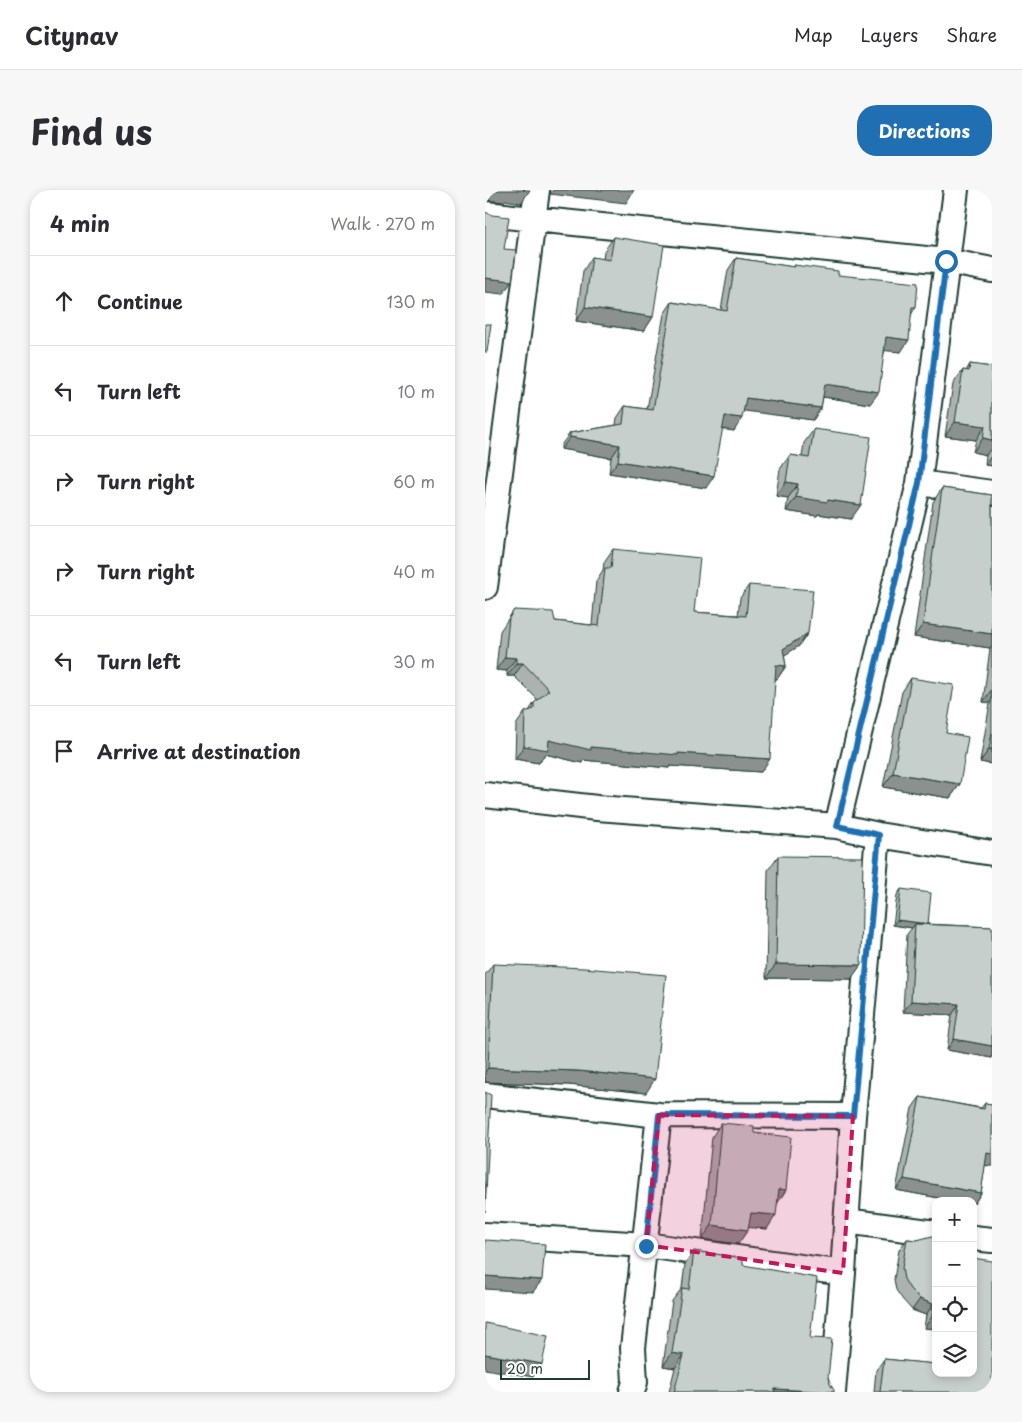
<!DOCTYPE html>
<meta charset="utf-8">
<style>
:root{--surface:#fff;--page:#f7f7f7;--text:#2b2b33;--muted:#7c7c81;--line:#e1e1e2;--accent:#1f6fb2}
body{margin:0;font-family:"Playpen Sans",sans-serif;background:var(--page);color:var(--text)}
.controls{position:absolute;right:15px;bottom:15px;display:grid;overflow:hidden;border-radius:10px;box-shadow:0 2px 8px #0003}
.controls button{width:45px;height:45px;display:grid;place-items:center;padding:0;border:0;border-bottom:1px solid var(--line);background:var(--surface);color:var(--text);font:25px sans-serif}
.scale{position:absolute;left:15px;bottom:12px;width:90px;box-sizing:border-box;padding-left:5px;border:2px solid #1f3d34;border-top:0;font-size:14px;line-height:18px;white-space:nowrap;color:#1f3d34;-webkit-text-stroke:4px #fff;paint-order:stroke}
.stop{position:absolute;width:15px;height:15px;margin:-11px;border:4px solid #1f6fb2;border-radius:50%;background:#fff}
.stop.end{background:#1f6fb2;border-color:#fff;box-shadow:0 1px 5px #0008}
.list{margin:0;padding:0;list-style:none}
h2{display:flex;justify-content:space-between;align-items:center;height:65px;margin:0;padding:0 20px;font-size:21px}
h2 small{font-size:16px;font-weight:400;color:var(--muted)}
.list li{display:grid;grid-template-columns:32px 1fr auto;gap:15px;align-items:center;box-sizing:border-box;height:90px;padding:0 20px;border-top:1px solid var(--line)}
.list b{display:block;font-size:19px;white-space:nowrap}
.list em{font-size:16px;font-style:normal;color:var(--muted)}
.icon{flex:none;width:28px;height:28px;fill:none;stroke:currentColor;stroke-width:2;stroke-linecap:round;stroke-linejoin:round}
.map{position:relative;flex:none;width:507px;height:1202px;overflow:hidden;border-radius:20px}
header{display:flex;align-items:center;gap:30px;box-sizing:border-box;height:70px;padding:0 25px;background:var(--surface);border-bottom:1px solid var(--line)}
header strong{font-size:24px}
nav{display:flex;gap:28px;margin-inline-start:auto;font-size:18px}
.intro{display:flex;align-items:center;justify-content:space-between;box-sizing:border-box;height:120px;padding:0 30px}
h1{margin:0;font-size:35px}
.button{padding:12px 22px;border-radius:20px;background:var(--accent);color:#fff;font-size:18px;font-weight:700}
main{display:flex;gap:30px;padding:0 30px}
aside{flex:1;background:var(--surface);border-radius:20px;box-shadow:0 2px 8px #0003}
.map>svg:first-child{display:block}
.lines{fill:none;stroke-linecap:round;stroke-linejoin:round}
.street-casing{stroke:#1f3d34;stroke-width:28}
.street{stroke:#fff;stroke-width:24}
.wall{fill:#abb2af;stroke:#1f3d34}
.shaded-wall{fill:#8b918f;stroke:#1f3d34}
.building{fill:#c7cfcc;stroke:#1f3d34}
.route{stroke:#1f6fb2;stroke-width:6}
.marked{fill:#c2185b;fill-opacity:0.2;stroke:#c2185b;stroke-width:4;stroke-dasharray:10 6;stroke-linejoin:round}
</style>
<header>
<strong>Citynav</strong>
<nav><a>Map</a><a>Layers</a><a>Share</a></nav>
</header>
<div class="intro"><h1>Find us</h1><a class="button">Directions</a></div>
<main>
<aside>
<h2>4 min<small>Walk · 270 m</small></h2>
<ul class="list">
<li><svg class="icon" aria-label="ahead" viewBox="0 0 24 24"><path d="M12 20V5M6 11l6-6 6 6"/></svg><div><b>Continue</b></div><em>130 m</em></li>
<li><svg class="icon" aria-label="left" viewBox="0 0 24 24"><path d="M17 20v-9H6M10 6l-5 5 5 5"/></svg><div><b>Turn left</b></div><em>10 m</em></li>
<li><svg class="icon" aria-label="right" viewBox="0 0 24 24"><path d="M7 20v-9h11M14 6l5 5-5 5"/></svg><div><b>Turn right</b></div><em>60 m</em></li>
<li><svg class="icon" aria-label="right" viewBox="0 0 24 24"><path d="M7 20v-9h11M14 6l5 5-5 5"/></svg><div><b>Turn right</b></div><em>40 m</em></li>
<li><svg class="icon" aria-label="left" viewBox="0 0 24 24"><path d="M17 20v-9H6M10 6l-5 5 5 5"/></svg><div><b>Turn left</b></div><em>30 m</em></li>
<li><svg class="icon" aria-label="arrive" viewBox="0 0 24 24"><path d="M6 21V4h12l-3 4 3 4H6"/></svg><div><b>Arrive at destination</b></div></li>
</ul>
</aside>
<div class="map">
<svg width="507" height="1202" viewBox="0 0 507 1202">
<rect width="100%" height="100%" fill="#fff"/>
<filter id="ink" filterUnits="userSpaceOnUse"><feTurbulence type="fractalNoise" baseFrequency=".02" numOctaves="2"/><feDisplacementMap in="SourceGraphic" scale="10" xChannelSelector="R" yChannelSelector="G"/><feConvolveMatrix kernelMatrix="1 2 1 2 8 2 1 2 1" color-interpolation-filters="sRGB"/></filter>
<g filter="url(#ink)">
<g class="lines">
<g class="street-casing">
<path id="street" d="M0,24L461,71L507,80
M434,293L507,303
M0,397L52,0
M0,605L112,618L352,636L393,645L507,663
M352,636L434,293L471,0
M0,905L174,925L368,926
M361,1031L451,1043
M0,1045L161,1055L358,1083
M488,1048L507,1050
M147,1202L150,1192L148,1158L174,925
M348,1202L358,1083L368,926L393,645"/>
</g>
<use href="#street" class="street"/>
</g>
<path class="wall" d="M129,47L168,127L159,141L91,131L98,81L107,67L118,69L119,61Z
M251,68L308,77L309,75L353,85L431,117L427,123L416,162L400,160L385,214L338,207L336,218L328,230L259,220L249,241L237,239L221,298L124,283L126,268L76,259V255L85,243L131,235L132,228L140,216L162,219L179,124L187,112L236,120L243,80Z
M485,174L507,177V276L500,275L501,265L488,262L491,250L460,246L468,194L478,180L481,181Z
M329,239L366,329L333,324L332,326L301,321L303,308L291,306L295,279L305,265L317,267L319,253Z
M457,298L507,305V574L495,572L505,513L498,512L505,458L429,447L448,312Z
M128,359L209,422L253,425L255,408L264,395L323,443L314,456L299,465L301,476L292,489H290L276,582L185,576L184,578L98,570L97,573L60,564L54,573L30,569L31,535L40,522L44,521L49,513L53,510L29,486H22V481L11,480L15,441L29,420L70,431L107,435L111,391L118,380L119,372Z
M426,488L461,543L475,594L465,608L398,597L417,502Z
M293,666L366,789L281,788L283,680Z
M416,699L442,734L507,737V868L462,860L467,825L418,822L422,744L427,738L408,735L412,705Z
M8,774L161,903L84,895L0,892V785Z
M435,907L496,918L500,913L507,914V976L500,975L496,1003L489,1014L488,1011H470L411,1000L427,918Z
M236,933L269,943L293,1012L282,1039L264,1037L253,1054L217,1049L227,947Z
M451,1048V1139L439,1138L441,1125L427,1120L418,1110L411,1100L409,1089L414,1060L422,1049L432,1050Z
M209,1061L258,1075L325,1148L343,1188L345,1194L349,1202H184L190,1178L178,1176L187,1111L197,1098L200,1074Z
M451,1167V1183L507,1202H389L391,1180L399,1169L449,1174Z"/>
<path class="shaded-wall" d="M2,0H45L36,13L20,10L19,12L0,10V2Z
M68,0H149L141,13L65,4Z
M0,88L27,91L18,104L0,102Z
M100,117L168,127L159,141L91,131Z
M401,147L424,150L416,162L393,160Z
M340,194L394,202L385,214L332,206Z
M261,208L336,218L328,230L252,220Z
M240,226L257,228L249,241L231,238Z
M470,232L500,236L491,250L460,246Z
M85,247L135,255L126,268L76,259Z
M498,248L507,250V257L501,265L488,262Z
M507,265V276L500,275Z
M133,271L229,286L221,298L124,283Z
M301,292L313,294L303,308L291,306Z
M311,307L343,310L376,315L366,329L333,324L332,326L301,321Z
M438,434L507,444V455L505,458L429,447Z
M323,443L314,456L289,472L298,459Z
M20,467L31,468L22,481L11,480Z
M31,473H38L29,486H22Z
M291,475L301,476L292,489L282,488Z
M507,499V509L505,513L498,512Z
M64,550L106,557L285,569L276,582L185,576L184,578L98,570L97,573L60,564L54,573L30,569L39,556Z
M504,559H507V574L495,572Z
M408,583L475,594L465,608L398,597Z
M412,730L443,734H430L427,738L408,735Z
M291,774L376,775L366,789L281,788Z
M426,811L474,814L467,825L418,822Z
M469,849L507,856V868L462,860Z
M3,878L94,881L170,889L161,903L84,895L0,892V882Z
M502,963L507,964V976L494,975Z
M419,989L496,1003L489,1014L488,1011H470L411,1000Z
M294,999L301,1000L292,1014Z
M266,1023L291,1025L282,1039L256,1037Z
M227,1035L263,1040L253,1054L217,1049Z
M0,1086L57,1090L48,1102L0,1099Z
M435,1109L448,1114L441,1125L427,1120Z
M447,1127H451V1139L439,1138Z
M187,1163L199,1165L190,1178L178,1176Z
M0,1164L57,1174L48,1187L0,1179Z
M290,1199L337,1202H288Z"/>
<path class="building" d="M0,22L7,25L24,27L19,59L31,60L27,91L0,88Z
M129,47L179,55L168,127L100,117L107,67L125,70Z
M251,68L309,77V75L353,81V85L433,93L431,117H427L424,150L401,147L394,202L340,194L336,218L261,208L257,228L240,226L229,286L133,271L135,255L85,247V243L138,234L140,216L168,220L187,112L242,121Z
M0,134H6L2,162H0Z
M485,174L507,177V250L498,248L500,236L470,232L478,180L484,181Z
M329,239L386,247L376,315L343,310L342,312L311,307L313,294L301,292L305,265L324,268Z
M457,298L507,305V444L438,434Z
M128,359L215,368L209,422L261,426L264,395L328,400L323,443L298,459L301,476L291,475L285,569L193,563V565L106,557V560L64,550L63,560L39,556L40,522L49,519V513L64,500L38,473H31V468L20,467L24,428L29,420L68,422L70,431L114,436L120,378H126Z
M426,488L469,495L461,543L483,547L475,594L408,583Z
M507,543V559H504Z
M293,666L378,667L376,775L291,774Z
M416,699L446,703L443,734L412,730Z
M430,734L507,737V856L469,849L474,814L426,811Z
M8,774L99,778L181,785L170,889L94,881L3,878Z
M0,902L6,905L0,1022Z
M435,907L499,919L500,913L507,914V964L502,963L496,1003L419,989Z
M236,933L269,936V943L306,947L301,1000L294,999L291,1025L266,1023L263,1040L227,1035Z
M447,1046L451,1048V1127H447L448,1114L435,1109L425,1099L419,1089L417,1078L422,1049L432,1050Z
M0,1050L60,1054L57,1090L0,1086Z
M209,1061L258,1068V1075L332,1088L325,1148L347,1149L343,1188L345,1194L349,1200V1202L290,1199L289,1202H189L199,1165L187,1163L197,1098L204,1099Z
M488,1068L507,1071V1202H395L399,1169L451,1174V1183H488Z
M0,1133L63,1146L57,1174L0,1164Z"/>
</g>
<g class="lines" filter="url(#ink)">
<path class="route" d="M161,1056L174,925L368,926L394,645L352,636L434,293L461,71"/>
</g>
<path class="marked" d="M174,925L368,926L358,1083L161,1055Z"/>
</svg>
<div class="controls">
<button>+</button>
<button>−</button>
<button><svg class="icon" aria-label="locate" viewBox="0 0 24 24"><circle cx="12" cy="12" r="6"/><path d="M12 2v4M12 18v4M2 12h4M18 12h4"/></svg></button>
<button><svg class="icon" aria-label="layers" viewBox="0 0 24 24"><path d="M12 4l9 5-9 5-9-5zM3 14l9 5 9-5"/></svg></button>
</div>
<div class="scale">20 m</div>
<div class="stop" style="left:461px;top:71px"></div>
<div class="stop end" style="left:161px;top:1056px"></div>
</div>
</main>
